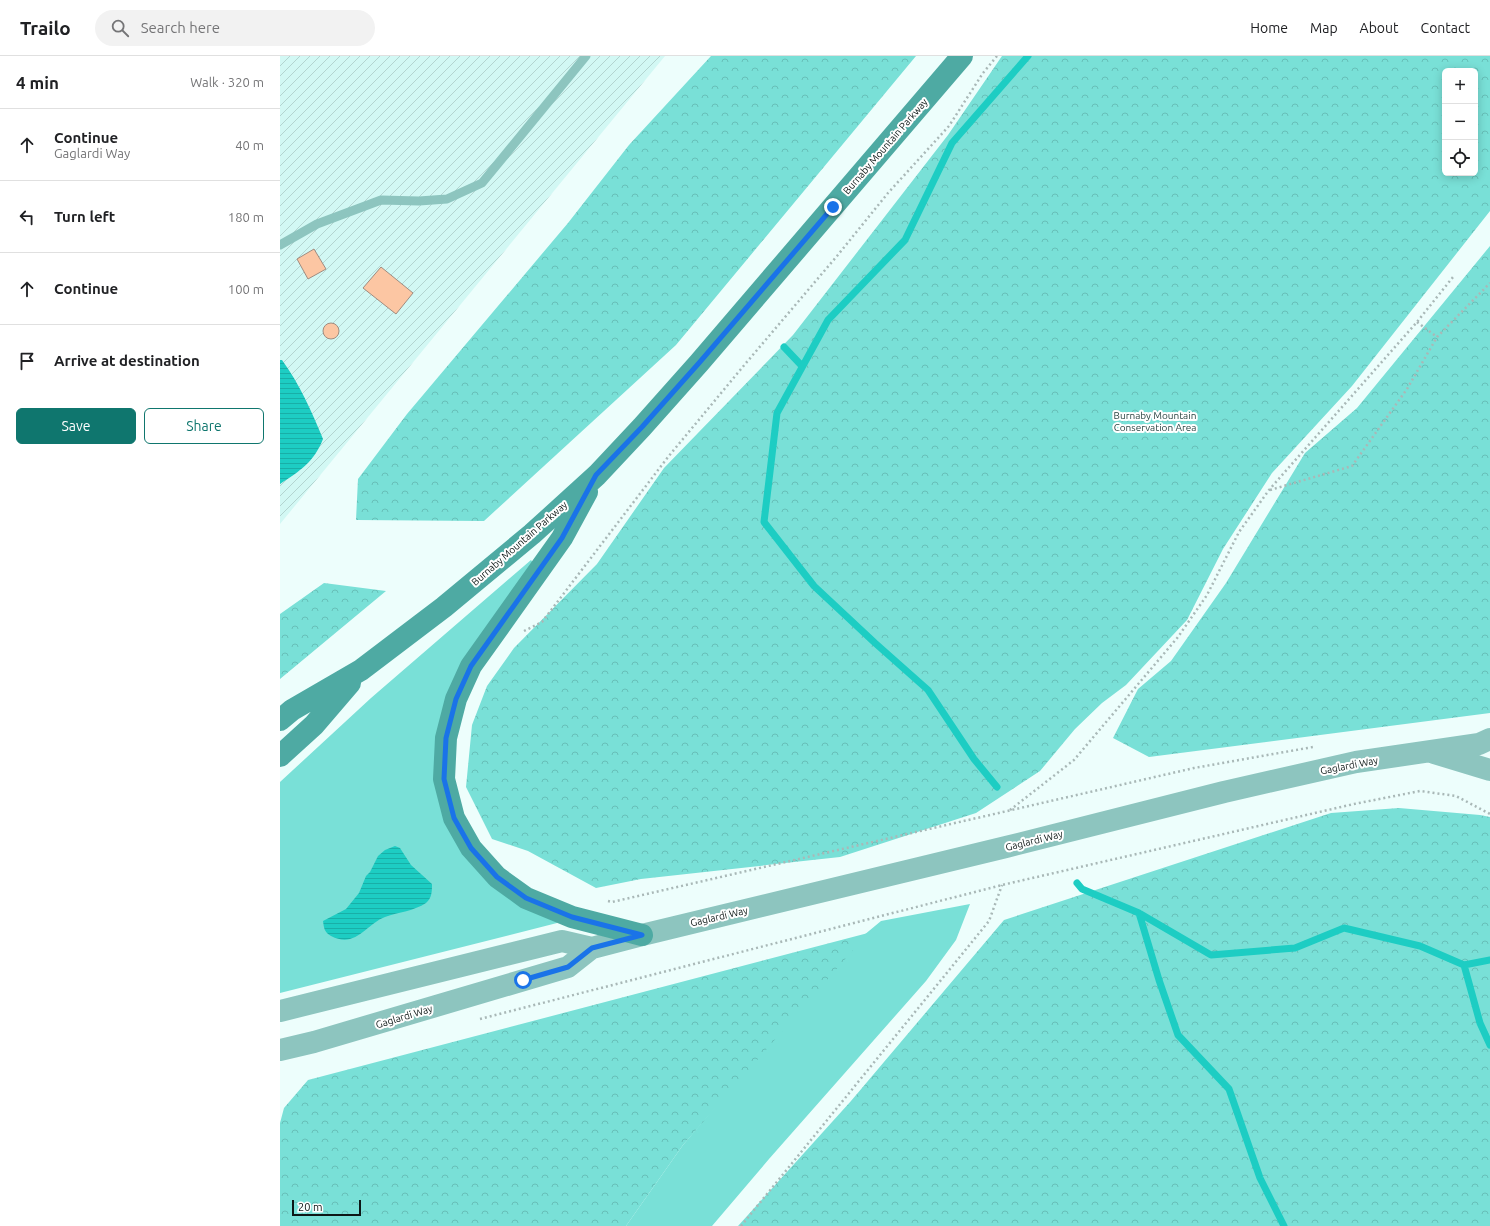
<!DOCTYPE html>
<meta charset="utf-8">
<style>
:root{--surface:#fff;--page:#f2f2f2;--text:#202124;--muted:#757577;--line:#e0e0e0;--accent:#0f766e}
body{margin:0;font-family:Ubuntu,sans-serif;background:var(--page);color:var(--text)}
.controls{position:absolute;right:12px;top:12px;display:grid;overflow:hidden;border-radius:6px;box-shadow:0 2px 10px #0003}
.controls button{width:36px;height:36px;display:grid;place-items:center;padding:0;border:0;border-bottom:1px solid var(--line);background:var(--surface);color:var(--text);font:20px sans-serif}
.scale{position:absolute;left:12px;bottom:10px;width:69px;box-sizing:border-box;padding-left:4px;border:2px solid #0d1716;border-top:0;font-size:11px;line-height:14px;white-space:nowrap;color:#0d1716;-webkit-text-stroke:3px #fff;paint-order:stroke}
.stop{position:absolute;width:12px;height:12px;margin:-9px;border:3px solid #1a73e8;border-radius:50%;background:#fff}
.stop.end{background:#1a73e8;border-color:#fff;box-shadow:0 1px 4px #0008}
.list{margin:0;padding:0;list-style:none}
h2{display:flex;justify-content:space-between;align-items:center;height:52px;margin:0;padding:0 16px;font-size:17px}
h2 small{font-size:13px;font-weight:400;color:var(--muted)}
.list li{display:grid;grid-template-columns:26px 1fr auto;gap:12px;align-items:center;box-sizing:border-box;height:72px;padding:0 16px;border-top:1px solid var(--line)}
.list b{display:block;font-size:15px;white-space:nowrap}
.list p{margin:0;font-size:13px;white-space:nowrap;color:var(--muted)}
.list em{font-size:13px;font-style:normal;color:var(--muted)}
.actions{display:flex;gap:8px;padding:12px 16px}
.actions a{flex:1;padding:9px 0;border:1px solid var(--accent);border-radius:6px;text-align:center;font-size:14px;color:var(--accent)}
.actions .main{background:var(--accent);color:#fff}
.icon{flex:none;width:22px;height:22px;fill:none;stroke:currentColor;stroke-width:2;stroke-linecap:round;stroke-linejoin:round}
.map{position:relative;flex:none;width:1210px;height:1170px;overflow:hidden}
header{display:flex;align-items:center;gap:24px;box-sizing:border-box;height:56px;padding:0 20px;background:var(--surface);border-bottom:1px solid var(--line)}
header strong{font-size:19px}
nav{display:flex;gap:22px;margin-inline-start:auto;font-size:14px}
.search{width:280px;height:36px;background:var(--page);display:flex;align-items:center;gap:10px;box-sizing:border-box;padding:0 14px;border-radius:22px;color:var(--muted);font-size:15px}
main{display:flex}
aside{flex:1;background:var(--surface)}
.map>svg:first-child{display:block}
.industrial{fill:url(#industrial-furrows)}
.green{fill:#79e0d7}
.forest{fill:url(#forest-crowns);fill-rule:evenodd}
.water{fill:url(#water-rules)}
.lines{fill:none;stroke-linecap:round;stroke-linejoin:round}
.stream{stroke:#1dcdc3;stroke-width:7}
.building{fill:#fcc6a3;stroke:#a08c80}
.path{stroke:#a9b8b7;stroke-width:2.5;stroke-dasharray:2 3;stroke-linecap:butt}
.service{stroke:#8dc5bf;stroke-width:9}
.tertiary{stroke:#8dc5bf;stroke-width:22}
.secondary{stroke:#4eaaa3;stroke-width:22}
.route{stroke:#1a73e8;stroke-width:5}
.labels{text-anchor:middle;stroke-width:4;stroke-linejoin:round;paint-order:stroke}
.street-label{font-size:10px;fill:#0d1716;stroke:#fff}
.park-label{font-size:10px;fill:#27413f;stroke:#fff}
</style>
<header>
<strong>Trailo</strong>
<div class="search"><svg class="icon" aria-label="search" viewBox="0 0 24 24"><circle cx="10" cy="10" r="6"/><path d="M15 15l6 6"/></svg>Search here</div>
<nav><a>Home</a><a>Map</a><a>About</a><a>Contact</a></nav>
</header>
<main>
<aside>
<h2>4 min<small>Walk · 320 m</small></h2>
<ul class="list">
<li><svg class="icon" aria-label="ahead" viewBox="0 0 24 24"><path d="M12 20V5M6 11l6-6 6 6"/></svg><div><b>Continue</b><p>Gaglardi Way</p></div><em>40 m</em></li>
<li><svg class="icon" aria-label="left" viewBox="0 0 24 24"><path d="M17 20v-9H6M10 6l-5 5 5 5"/></svg><div><b>Turn left</b></div><em>180 m</em></li>
<li><svg class="icon" aria-label="ahead" viewBox="0 0 24 24"><path d="M12 20V5M6 11l6-6 6 6"/></svg><div><b>Continue</b></div><em>100 m</em></li>
<li><svg class="icon" aria-label="arrive" viewBox="0 0 24 24"><path d="M6 21V4h12l-3 4 3 4H6"/></svg><div><b>Arrive at destination</b></div></li>
</ul>
<div class="actions"><a class="main">Save</a><a>Share</a></div>
</aside>
<div class="map">
<svg width="1210" height="1170" viewBox="0 0 1210 1170">
<defs>
<pattern id="industrial-furrows" width="10" height="10" patternUnits="userSpaceOnUse"><rect width="10" height="10" fill="#d2f8f4"/><path d="M-1 1l2-2M0 10L10 0M9 11l2-2" fill="none" stroke="#b3d4d0"/></pattern>
<pattern id="forest-crowns" width="20" height="18" patternUnits="userSpaceOnUse"><rect width="20" height="18" fill="#79e0d7"/><path d="M2 6a3 3 0 1 1 6 0M12 15a3 3 0 1 1 6 0" fill="none" stroke="#67bfb8"/></pattern>
<pattern id="water-rules" width="6" height="5" patternUnits="userSpaceOnUse"><rect width="6" height="5" fill="#1dcdc3"/><path d="M0 2.5h6" fill="none" stroke="#19afa7"/></pattern>
</defs>
<rect width="100%" height="100%" fill="#edfefc"/>
<path class="industrial" d="M0,0H385L0,468Z"/>
<path class="green" d="M251,504L254,508L159,676L194,807L277,864V867L0,937V726L91,642Z
M690,848L676,884L646,925L489,1103L432,1170H346L403,1089L572,889L601,865Z"/>
<path class="forest" d="M431,0H636L396,289L204,465L76,464L78,423L127,358L288,167L349,89Z
M722,0H1210V155L1072,330L992,417L943,493L907,564L846,629L822,647L795,673L760,715L696,757L560,801L361,823L316,832L248,795L212,783L186,731L192,669L207,630L234,592L317,508L384,412L513,279L668,79ZM1165,15H1195V117H1165Z
M1210,190V657L869,701L833,682L858,633L891,605L946,527L1025,397L1077,352Z
M44,527L106,535L0,623V558Z
M1119,752L1200,759L1210,761V1170H458L571,1045L724,864L1051,757Z
M588,877L403,1089L346,1170H0V1067L4,1052L28,1024Z"/>
<path class="water" d="M0,304H2C19,327 32,356 43,383C34,406 20,415 0,428Z
M115,790L120,792L131,809L152,828C152,835 152,842 146,847C134,855 119,856 105,861C86,868 76,893 51,880C44,876 44,872 43,865L66,853L79,837L86,820L90,816L98,800L105,794Z"/>
<g class="lines">
<path class="stream" d="M504,291L522,310
M717,731L694,703L648,634L595,587L534,530L484,466L497,357L548,264L625,184L672,87L748,0
M797,827L802,833L859,857L931,899L1015,892L1064,872L1140,890L1184,909L1210,904
M859,857L879,924L898,979L949,1033L980,1122L1004,1170
M1184,909L1200,967L1210,989"/>
</g>
<path class="building" d="M34,193L46,213L28,223L17,203Z
M101,211L133,237L116,258L83,232Z
M43 275a8 8 0 1 1 16 0a8 8 0 1 1-16 0Z"/>
<g class="lines">
<path class="path" d="M1137,266L1157,281
M990,434L1072,410L1127,333L1157,281L1210,227
M244,575L262,566L388,401L466,307L557,200L608,137L669,70L703,17L717,0
M730,754L794,704L898,581L927,539L959,476L989,434L1137,266L1173,221
M328,845L332,846L914,712L1033,691
M200,963L722,829L1074,748L1140,735L1176,740L1210,758
M461,1170L709,865L722,829"/>
<path class="service" d="M0,189L37,168L101,144L139,145L167,143L202,127L306,0"/>
<path class="tertiary" d="M1154,697L1210,714
M0,955L282,885L312,892
M0,994L34,986L288,911L312,892L362,879L726,791L944,736L1076,706L1199,688L1210,683"/>
<path class="secondary" d="M307,436L282,482L191,610L176,643L166,682L164,723L174,762L191,792L217,821L246,842L292,861L362,879
M0,664L12,654L81,614L164,551L252,478L317,419L362,371L419,307L682,0
M0,700L34,669L70,627"/>
</g>
<g class="lines">
<path class="route" d="M243,924L288,911L312,892L362,879L292,861L246,842L217,821L191,792L174,762L164,723L166,682L176,643L191,610L282,482L316,419L362,371L419,307L553,151"/>
</g>
<g class="labels">
<g class="street-label">
<text transform="translate(605 90) rotate(-49)" y="4">Burnaby Mountain Parkway</text>
<text transform="translate(239 487) rotate(-41)" y="4">Burnaby Mountain Parkway</text>
<text transform="translate(1069 709) rotate(-11)" y="4">Gaglardi Way</text>
<text transform="translate(754 784) rotate(-14)" y="4">Gaglardi Way</text>
<text transform="translate(439 860) rotate(-13)" y="4">Gaglardi Way</text>
<text transform="translate(124 960) rotate(-17)" y="4">Gaglardi Way</text>
</g>
<g class="park-label">
<text x="875" y="363">Burnaby Mountain<tspan x="875" dy="12">Conservation Area</tspan></text>
</g>
</g>
</svg>
<div class="controls">
<button>+</button>
<button>−</button>
<button><svg class="icon" aria-label="locate" viewBox="0 0 24 24"><circle cx="12" cy="12" r="6"/><path d="M12 2v4M12 18v4M2 12h4M18 12h4"/></svg></button>
</div>
<div class="scale">20 m</div>
<div class="stop" style="left:243px;top:924px"></div>
<div class="stop end" style="left:553px;top:151px"></div>
</div>
</main>
